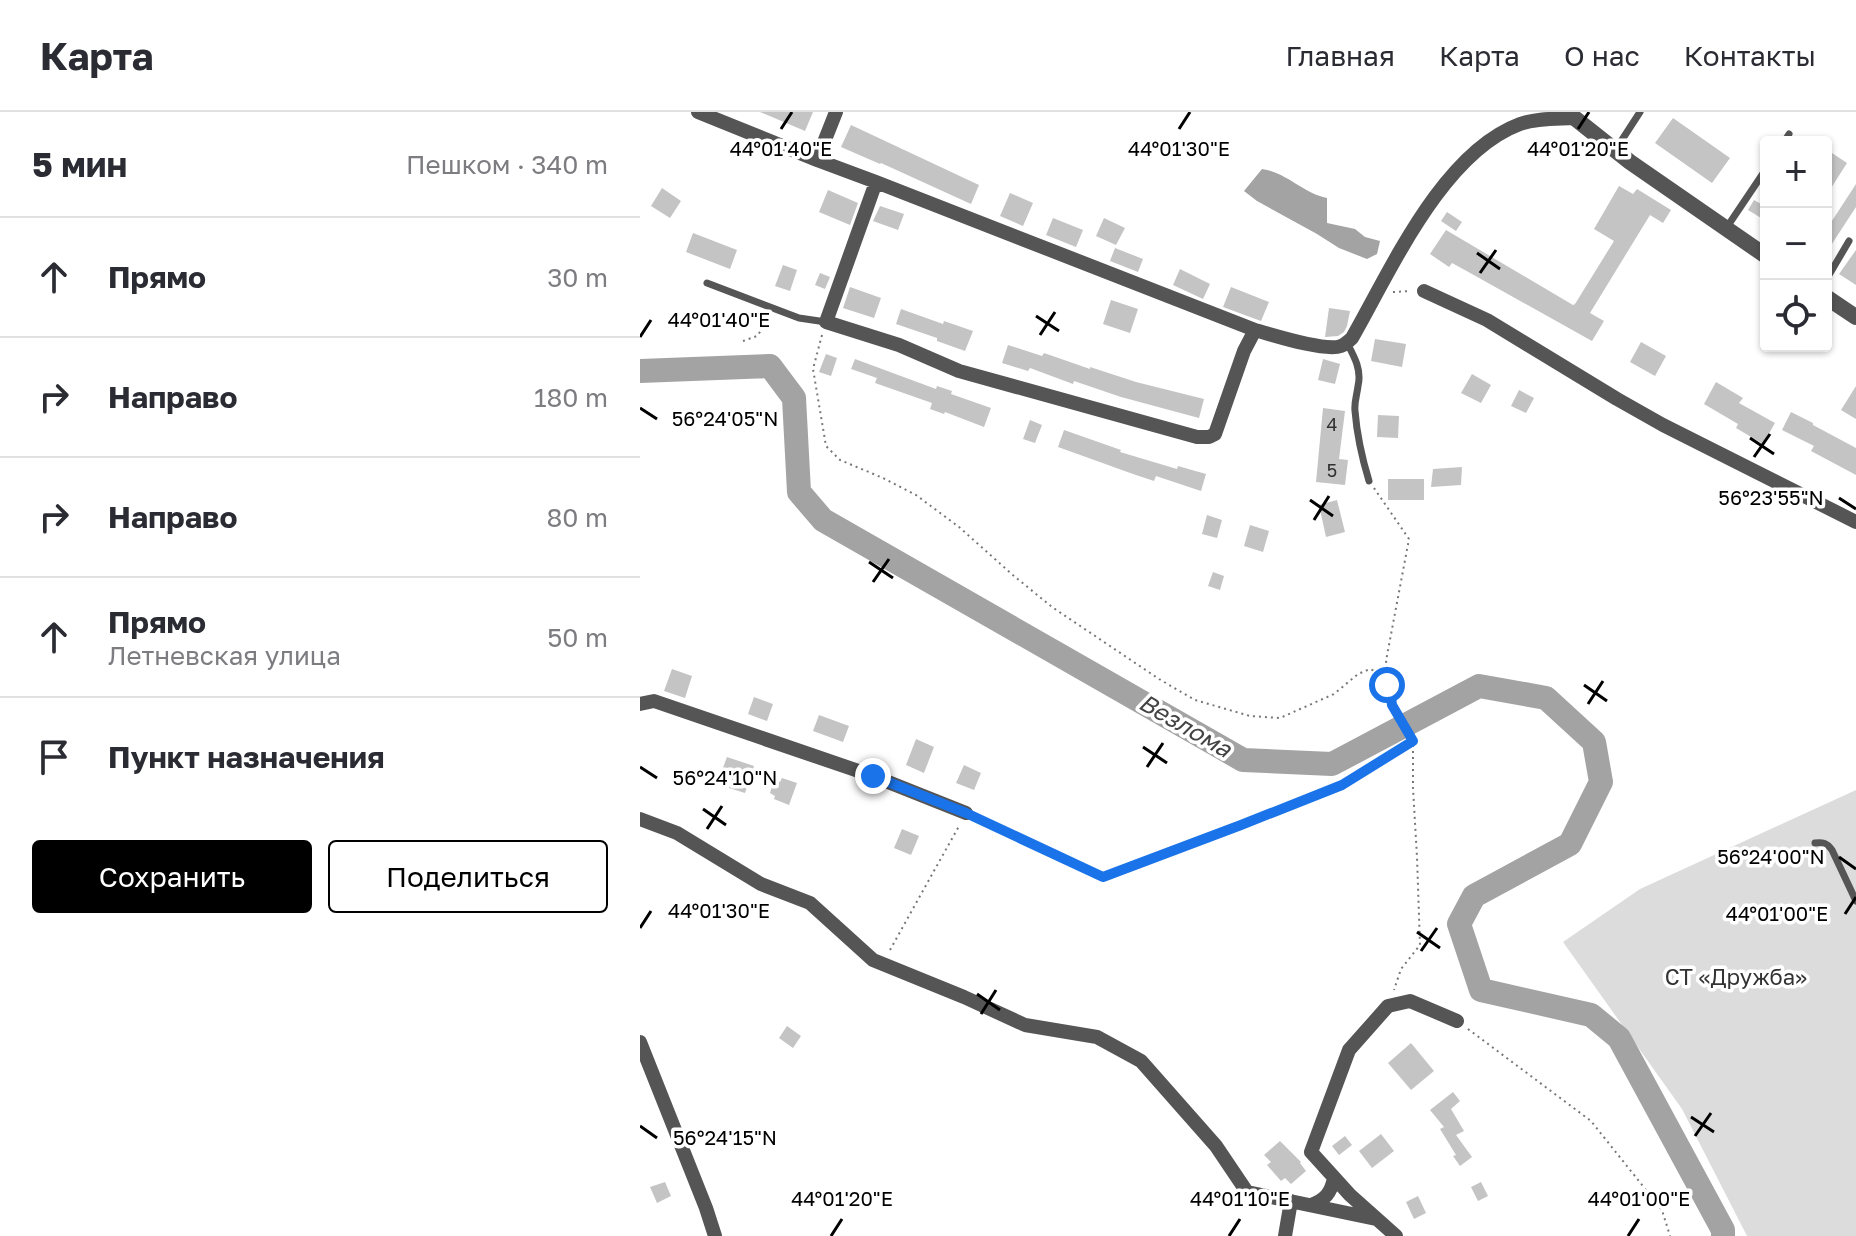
<!DOCTYPE html>
<html lang="ru">
<meta charset="utf-8">
<style>
:root{--surface:#fff;--page:#f7f7f7;--text:#2b2b33;--muted:#7c7c81;--line:#e1e1e2;--accent:#000}
body{margin:0;font-family:"Golos Text",sans-serif;background:var(--page);color:var(--text)}
.controls{position:absolute;right:24px;top:24px;display:grid;overflow:hidden;border-radius:8px;box-shadow:0 2px 6px #0004}
.controls button{width:72px;height:72px;display:grid;place-items:center;padding:0;border:0;border-bottom:2px solid var(--line);background:var(--surface);color:var(--text);font:40px sans-serif}
.stop{position:absolute;width:24px;height:24px;margin:-18px;border:6px solid #1a73e8;border-radius:50%;background:#fff}
.stop.end{background:#1a73e8;border-color:#fff;box-shadow:0 2px 8px #0008}
.list{margin:0;padding:0;list-style:none}
h2{display:flex;justify-content:space-between;align-items:center;height:104px;margin:0;padding:0 32px;font-size:34px}
h2 small{font-size:26px;font-weight:400;color:var(--muted)}
.list li{display:grid;grid-template-columns:52px 1fr auto;gap:24px;align-items:center;box-sizing:border-box;height:120px;padding:0 32px;border-top:2px solid var(--line)}
.list b{display:block;font-size:30px;white-space:nowrap}
.list p{margin:0;font-size:26px;white-space:nowrap;color:var(--muted)}
.list em{font-size:26px;font-style:normal;color:var(--muted)}
.actions{display:flex;gap:16px;padding:24px 32px}
.actions a{flex:1;padding:18px 0;border:2px solid var(--accent);border-radius:8px;text-align:center;font-size:28px;color:var(--accent)}
.actions .main{background:var(--accent);color:#fff}
.icon{flex:none;width:44px;height:44px;fill:none;stroke:currentColor;stroke-width:2;stroke-linecap:round;stroke-linejoin:round}
.map{position:relative;flex:none;width:1216px;height:1124px;overflow:hidden}
header{display:flex;align-items:center;gap:48px;box-sizing:border-box;height:112px;padding:0 40px;background:var(--surface);border-bottom:2px solid var(--line)}
header strong{font-size:38px}
nav{display:flex;gap:44px;margin-inline-start:auto;font-size:28px}
main{display:flex}
aside{flex:1;background:var(--surface)}
.map>svg:first-child{display:block}
.green{fill:#dcdcdc}
.water{fill:#a3a3a3}
.lines{fill:none;stroke-linecap:round;stroke-linejoin:round}
.river{stroke:#a3a3a3;stroke-width:24}
.building{fill:#c4c4c4}
.path{stroke:#777;stroke-width:2;stroke-dasharray:2 4;stroke-linecap:butt}
.service{stroke:#555;stroke-width:7}
.minor{stroke:#555;stroke-width:14}
.tertiary{stroke:#555;stroke-width:16}
.route{stroke:#1a73e8;stroke-width:10}
.ticks{fill:none;stroke:#000;stroke-width:3}
.labels{text-anchor:middle;stroke-width:7;stroke-linejoin:round;paint-order:stroke}
.number-label{font-size:18px;fill:#313131}
.park-label{font-size:22px;fill:#333;stroke:#fff}
.water-label{font-size:24px;font-style:italic;fill:#444;stroke:#fff}
.ticks-label{font-size:20px;text-anchor:middle;fill:#000;stroke:#fff;stroke-width:7;stroke-linejoin:round;paint-order:stroke}
</style>
<header>
<strong>Карта</strong>
<nav><a>Главная</a><a>Карта</a><a>О нас</a><a>Контакты</a></nav>
</header>
<main>
<aside>
<h2>5 мин<small>Пешком · 340 m</small></h2>
<ul class="list">
<li><svg class="icon" aria-label="ahead" viewBox="0 0 24 24"><path d="M12 20V5M6 11l6-6 6 6"/></svg><div><b>Прямо</b></div><em>30 m</em></li>
<li><svg class="icon" aria-label="right" viewBox="0 0 24 24"><path d="M7 20v-9h11M14 6l5 5-5 5"/></svg><div><b>Направо</b></div><em>180 m</em></li>
<li><svg class="icon" aria-label="right" viewBox="0 0 24 24"><path d="M7 20v-9h11M14 6l5 5-5 5"/></svg><div><b>Направо</b></div><em>80 m</em></li>
<li><svg class="icon" aria-label="ahead" viewBox="0 0 24 24"><path d="M12 20V5M6 11l6-6 6 6"/></svg><div><b>Прямо</b><p>Летневская улица</p></div><em>50 m</em></li>
<li><svg class="icon" aria-label="arrive" viewBox="0 0 24 24"><path d="M6 21V4h12l-3 4 3 4H6"/></svg><div><b>Пункт назначения</b></div></li>
</ul>
<div class="actions"><a class="main">Сохранить</a><a>Поделиться</a></div>
</aside>
<div class="map">
<svg width="1216" height="1124" viewBox="0 0 1216 1124">
<rect width="100%" height="100%" fill="#fff"/>
<path class="green" d="M1216,678V1124H1107L1042,997L923,830L1000,777Z"/>
<path class="water" d="M622,57C646,60 663,81 687,86V111L715,117L725,125L740,129L737,142L727,147L699,136L677,122L617,89L604,79Z"/>
<g class="lines">
<path class="river" d="M0,259L130,254L154,286L159,380L183,408L603,648L692,652L839,574L906,586L954,630L961,670L930,732L834,784L819,812L841,878L951,903L979,926L1083,1118V1124"/>
</g>
<path class="building" d="M120,0H173L165,19Z
M1033,6L1090,46L1072,71L1015,31Z
M211,13L339,73L331,92L241,51L240,52L201,35Z
M1186,37L1207,51L1186,84Z
M1216,72V95L1186,141V118Z
M979,74L993,82L997,77L1031,98L1023,111L1010,103L950,201L964,209L952,229L832,162L812,151L809,155L790,142L806,118L933,193L935,192L974,129L954,117Z
M22,76L41,89L30,106L11,94Z
M188,78L218,91L210,113L179,100Z
M370,81L393,91L383,114L360,104Z
M1114,88L1126,95V109L1108,98Z
M240,94L264,102L258,118L233,109Z
M807,100L822,110L816,119L801,109Z
M413,106L443,118L436,135L406,123Z
M464,106L485,116L476,133L456,124Z
M53,121L97,138L90,157L46,140Z
M475,136L503,147L498,160L470,149Z
M1216,138V173L1199,162Z
M143,153L157,158L150,179L135,174Z
M540,157L570,172L563,187L533,173Z
M180,161L190,165L185,177L175,173Z
M210,175L241,186L234,206L203,196Z
M591,175L629,190L621,209L583,195Z
M471,188L498,197L490,221L463,212Z
M689,196L710,199L707,214L704,220L698,224L685,225Z
M261,197L303,212L304,209L333,219L325,239L297,229V226L256,212Z
M735,227L766,232L762,255L731,249Z
M1001,230L1026,244L1015,264L990,250Z
M368,233L402,244L404,241L450,257V255L496,270L564,287L559,306L481,285L434,269L433,272L390,256L388,259L362,251Z
M186,242L197,246L191,264L179,260Z
M215,247L296,277L297,274L312,279L311,282L351,296L344,315L305,300L304,302L290,297L292,291L235,271L237,266L211,257Z
M683,247L700,252L695,272L678,268Z
M832,262L851,273L841,291L821,281Z
M1076,270L1103,286L1099,291L1135,311L1123,332L1096,316L1098,312L1064,292Z
M1216,274V307L1201,298Z
M879,278L894,286L886,301L871,294Z
M683,296L705,299L699,347L708,348L705,373L676,370Z
M1151,300L1173,311V313L1216,336V363L1171,339L1174,334L1142,318Z
M738,303L759,304L758,326L737,325Z
M390,308L402,313L395,331L383,327Z
M424,318L481,338L480,340L537,357L538,354L566,362L561,379L516,364L514,369L493,362L418,335Z
M822,355L821,373L791,375L793,357Z
M748,367H784V388H748Z
M697,388L705,420L686,425L679,393Z
M567,403L582,408L577,426L562,422Z
M610,413L629,419L623,440L604,434Z
M573,460L584,464L580,478L568,474Z
M32,557L52,564L45,586L24,579Z
M114,585L133,592L127,609L108,602Z
M179,603L209,614L203,630L173,619Z
M276,627L294,635L284,661L266,653Z
M87,645L114,654L105,681L89,676L93,665L81,661Z
M324,653L341,661L334,678L316,671Z
M142,666L157,671L149,693L134,687L135,684L130,681L134,668L140,670Z
M262,717L279,724L271,743L254,736Z
M147,914L161,924L153,936L139,926Z
M771,931L794,959L771,978L748,951Z
M813,980L820,989L811,997L824,1019L816,1023L832,1045L820,1054L813,1044L816,1043L800,1017L804,1015L790,998Z
M741,1022L754,1039L732,1056L719,1039Z
M705,1024L712,1033L699,1043L692,1034Z
M640,1029L661,1050L660,1051L666,1059L651,1072L645,1066L641,1069L627,1053L631,1050L624,1043Z
M25,1070L31,1084L17,1091L10,1075Z
M841,1070L848,1084L838,1089L831,1075Z
M778,1084L786,1101L774,1107L766,1090Z"/>
<g class="lines">
<path class="path" d="M753,180L771,179
M182,223L173,257L186,334L200,348L243,366L276,383L319,415L374,464L412,495L519,567L555,588L610,604L640,606L694,582L718,562L730,557L740,561L750,578
M103,229L117,224L131,205
M734,376L769,427L746,549L752,593L773,629V676L777,745L780,833L761,857L754,878
M340,707L463,765L601,713L702,673L773,629
M250,838L319,714
M828,917L951,1009L1022,1098L1030,1124"/>
<path class="service" d="M1144,30L1149,22
M976,37L1000,0
M1087,115L1126,57
M1186,168L1209,129
M67,171L159,206L186,210
M707,231C714,244 722,258 718,274C717,283 714,290 715,299C717,324 722,346 729,369
M1175,731C1183,730 1187,731 1192,738L1216,789"/>
<path class="minor" d="M58,0L177,48L236,70L615,218C633,223 685,240 701,234C706,232 708,230 712,226C751,158 802,41 880,12C897,6 916,7 934,6
M177,48L196,0
M236,70L186,210L259,233L319,259L557,325H569L575,322L604,239L615,218
M784,179L847,208L977,287L1023,313L1216,410
M0,592L14,589L233,664L326,701
M0,707L37,721L121,772L170,791L233,848L324,885L385,913L457,925L501,949L576,1034L607,1080L736,1107
M0,930L66,1096L75,1124
M671,1093C685,1088 691,1081 694,1066
M645,1124L651,1089
M756,1124L710,1083L671,1040L709,938L748,894L770,889L817,909"/>
<path class="tertiary" d="M927,0L990,50L1126,144
M1186,185L1216,205"/>
</g>
<g class="lines">
<path class="route" d="M233,664L326,701L463,765L601,713L702,673L773,629L752,593L750,578L747,573"/>
</g>
<path class="ticks" d="M141,17L152,0M539,17L550,0M938,17L949,0M837,141L860,157M840,161L856,138M396,204L419,219M400,223L415,200M0,225L11,208M0,296L17,307M1110,326L1134,342M1114,345L1130,322M1199,386L1216,397M670,388L693,404M674,408L689,384M229,450L253,466M233,470L249,447M944,573L967,589M948,592L963,569M503,635L527,651M0,655L17,666M507,655L523,631M63,697L86,713M67,717L82,694M1199,745L1216,757M1205,802L1216,785M0,816L11,799M777,820L800,836M781,839L797,816M337,882L360,898M341,902L356,878M1051,1005L1074,1020M0,1014L17,1026M1055,1024L1071,1001M191,1124L202,1107M589,1124L600,1107M988,1124L999,1107"/>
<g class="labels">
<g class="number-label">
<text x="692" y="319">4</text>
<text x="692" y="365">5</text>
</g>
<g class="park-label">
<text x="1096" y="873">СТ «Дружба»</text>
</g>
<g class="water-label">
<text transform="translate(545 614) rotate(30)" y="8">Везлома</text>
</g>
</g>
<g class="ticks-label">
<text x="141" y="44">44°01'40"E</text>
<text x="539" y="44">44°01'30"E</text>
<text x="938" y="44">44°01'20"E</text>
<text x="79" y="215">44°01'40"E</text>
<text x="85" y="314">56°24'05"N</text>
<text x="1131" y="393">56°23'55"N</text>
<text x="85" y="673">56°24'10"N</text>
<text x="1131" y="752">56°24'00"N</text>
<text x="79" y="806">44°01'30"E</text>
<text x="1137" y="809">44°01'00"E</text>
<text x="85" y="1033">56°24'15"N</text>
<text x="202" y="1094">44°01'20"E</text>
<text x="600" y="1094">44°01'10"E</text>
<text x="999" y="1094">44°01'00"E</text>
</g>
</svg>
<div class="controls">
<button>+</button>
<button>−</button>
<button><svg class="icon" aria-label="locate" viewBox="0 0 24 24"><circle cx="12" cy="12" r="6"/><path d="M12 2v4M12 18v4M2 12h4M18 12h4"/></svg></button>
</div>
<div class="stop" style="left:747px;top:573px"></div>
<div class="stop end" style="left:233px;top:664px"></div>
</div>
</main>
